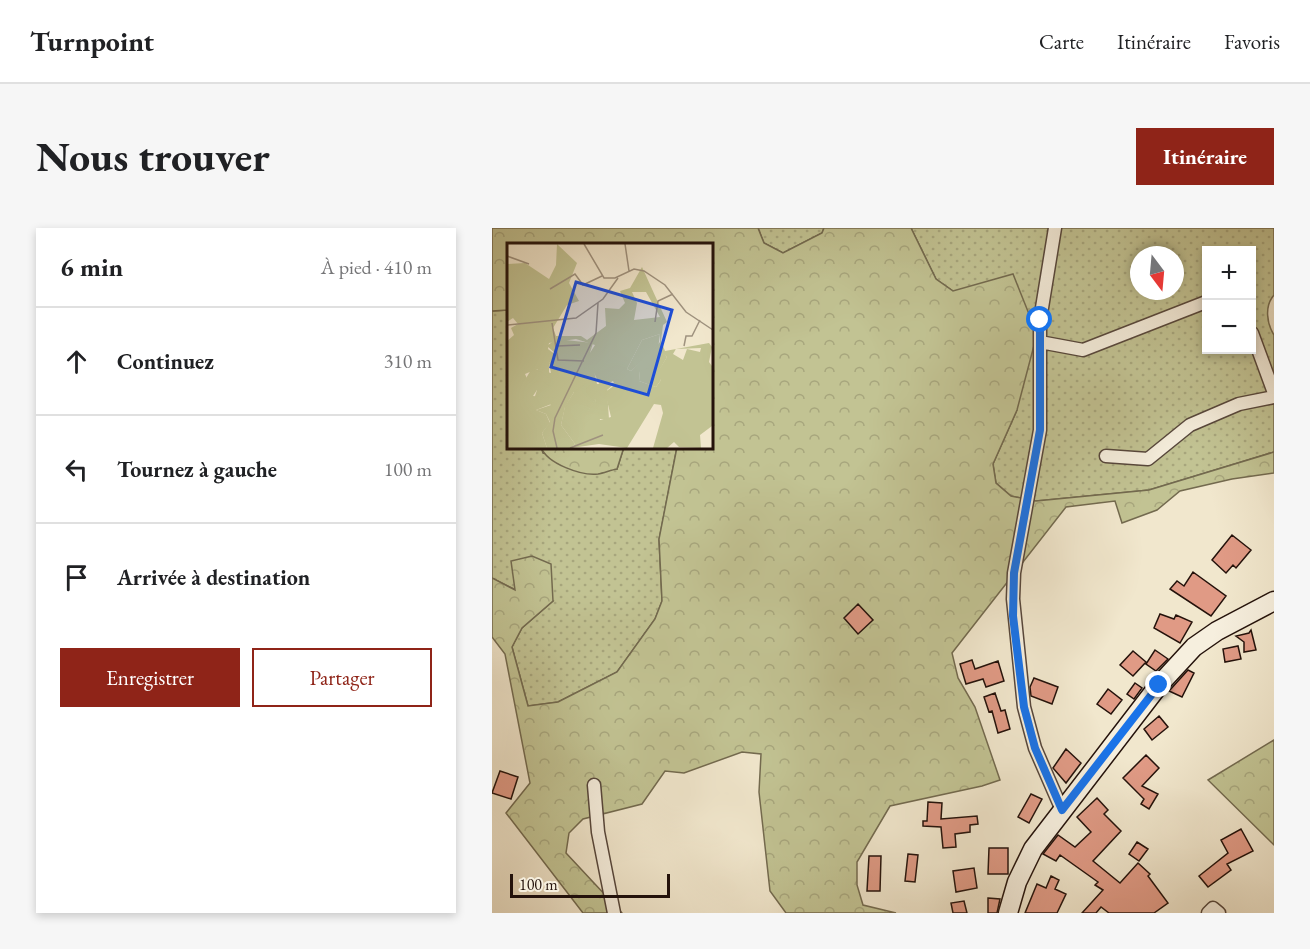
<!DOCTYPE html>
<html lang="fr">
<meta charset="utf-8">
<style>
:root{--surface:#fff;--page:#f6f6f6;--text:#202124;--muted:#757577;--line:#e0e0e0;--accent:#8f2418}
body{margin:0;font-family:"EB Garamond",serif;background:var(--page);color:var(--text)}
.controls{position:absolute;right:18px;top:18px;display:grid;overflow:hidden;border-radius:0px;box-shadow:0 3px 9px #0003}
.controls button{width:54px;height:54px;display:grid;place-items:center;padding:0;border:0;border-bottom:2px solid var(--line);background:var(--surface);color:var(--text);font:30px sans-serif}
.compass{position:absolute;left:638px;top:18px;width:54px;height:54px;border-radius:50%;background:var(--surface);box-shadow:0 3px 9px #0003;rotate:164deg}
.scale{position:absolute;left:18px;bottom:15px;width:160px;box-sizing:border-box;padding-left:6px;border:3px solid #24120b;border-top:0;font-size:16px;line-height:21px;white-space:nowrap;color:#24120b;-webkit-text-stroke:4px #f6efde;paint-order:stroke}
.stop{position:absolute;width:18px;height:18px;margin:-14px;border:4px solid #1a73e8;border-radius:50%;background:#fff}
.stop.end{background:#1a73e8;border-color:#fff;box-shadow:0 2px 6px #0008}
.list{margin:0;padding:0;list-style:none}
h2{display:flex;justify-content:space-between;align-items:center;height:78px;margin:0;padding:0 24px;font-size:26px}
h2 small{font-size:20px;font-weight:400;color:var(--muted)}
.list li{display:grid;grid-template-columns:39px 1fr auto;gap:18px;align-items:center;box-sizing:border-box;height:108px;padding:0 24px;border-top:2px solid var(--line)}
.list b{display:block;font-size:22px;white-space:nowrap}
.list em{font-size:20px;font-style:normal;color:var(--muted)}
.actions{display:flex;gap:12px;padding:18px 24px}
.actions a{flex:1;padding:14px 0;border:2px solid var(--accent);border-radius:0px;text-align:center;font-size:21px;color:var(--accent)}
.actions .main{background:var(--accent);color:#fff}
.icon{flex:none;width:33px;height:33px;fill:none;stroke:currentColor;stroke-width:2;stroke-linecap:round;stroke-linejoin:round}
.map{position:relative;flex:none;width:782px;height:685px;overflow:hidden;border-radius:0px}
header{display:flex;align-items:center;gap:36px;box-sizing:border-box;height:84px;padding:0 30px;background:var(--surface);border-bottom:2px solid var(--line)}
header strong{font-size:28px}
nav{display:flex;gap:33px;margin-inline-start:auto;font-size:21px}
.intro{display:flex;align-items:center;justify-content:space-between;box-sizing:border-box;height:144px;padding:0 36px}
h1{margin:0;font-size:42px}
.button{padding:15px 27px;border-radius:0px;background:var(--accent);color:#fff;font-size:21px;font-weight:700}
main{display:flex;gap:36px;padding:0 36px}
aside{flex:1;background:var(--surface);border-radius:0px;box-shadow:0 3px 9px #0003}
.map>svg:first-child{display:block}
.grass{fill:url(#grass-dots);stroke:#736a4f;stroke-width:1.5;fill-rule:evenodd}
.forest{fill:url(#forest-crowns);stroke:#736a4f;stroke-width:1.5}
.building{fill:#e09a85;stroke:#24120b;stroke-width:1.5}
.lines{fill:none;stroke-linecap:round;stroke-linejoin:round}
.street-casing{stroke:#57473c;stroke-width:15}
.secondary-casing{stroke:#24120b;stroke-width:21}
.street{stroke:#f6efde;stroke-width:12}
.secondary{stroke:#f6efde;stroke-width:18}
.route{stroke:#1a73e8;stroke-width:8}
.inset-road{fill:none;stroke:#9f927f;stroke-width:1.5}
.view{fill:#1d4ed8;fill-opacity:0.15;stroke:#1d4ed8;stroke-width:3}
.inset-edge{fill:none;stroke:#24120b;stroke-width:3}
</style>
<header>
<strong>Turnpoint</strong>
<nav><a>Carte</a><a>Itinéraire</a><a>Favoris</a></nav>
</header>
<div class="intro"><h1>Nous trouver</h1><a class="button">Itinéraire</a></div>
<main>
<aside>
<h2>6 min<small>À pied · 410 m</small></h2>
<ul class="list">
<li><svg class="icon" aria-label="ahead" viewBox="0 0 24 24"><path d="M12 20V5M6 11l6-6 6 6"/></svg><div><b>Continuez</b></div><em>310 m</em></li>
<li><svg class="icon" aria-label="left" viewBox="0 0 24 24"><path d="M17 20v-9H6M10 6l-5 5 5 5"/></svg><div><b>Tournez à gauche</b></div><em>100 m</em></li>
<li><svg class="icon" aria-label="arrive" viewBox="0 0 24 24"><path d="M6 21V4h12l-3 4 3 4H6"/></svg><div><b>Arrivée à destination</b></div></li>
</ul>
<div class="actions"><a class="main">Enregistrer</a><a>Partager</a></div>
</aside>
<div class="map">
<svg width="782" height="685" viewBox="0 0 782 685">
<defs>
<pattern id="grass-dots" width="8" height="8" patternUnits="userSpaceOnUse" patternTransform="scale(1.5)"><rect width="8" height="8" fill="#c2c393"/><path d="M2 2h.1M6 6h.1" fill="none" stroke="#a7a67d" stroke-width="1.8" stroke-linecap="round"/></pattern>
<pattern id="forest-crowns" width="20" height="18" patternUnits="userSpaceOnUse" patternTransform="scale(1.5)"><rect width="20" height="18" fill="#c2c393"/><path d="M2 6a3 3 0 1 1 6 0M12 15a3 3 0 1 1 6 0" fill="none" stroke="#a7a67d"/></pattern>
</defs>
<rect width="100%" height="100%" fill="#f1e7cd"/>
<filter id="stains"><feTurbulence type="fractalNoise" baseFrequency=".00333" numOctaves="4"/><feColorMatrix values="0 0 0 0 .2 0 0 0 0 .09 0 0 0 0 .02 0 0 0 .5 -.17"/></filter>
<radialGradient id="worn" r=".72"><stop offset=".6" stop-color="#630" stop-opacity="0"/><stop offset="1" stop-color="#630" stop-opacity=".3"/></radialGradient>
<path class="grass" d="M266,0H332L330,5L291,25L272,15Z
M419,0H782V67C772,78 775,96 782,107V224L657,262L544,273L519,268L504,255L501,236L525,182L461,63L444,51ZM714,22H760V122H714ZM647,27H683V63H647Z
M16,82V219H49L51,225L125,241L132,219H185L167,312L170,373L163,391L125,444L66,474L36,478L20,419L30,400L61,373L24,362L0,350V83Z"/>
<path class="forest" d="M0,0H266L272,15L291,25L330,5L332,0H419L444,51L461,63L521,46L545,106L525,182L501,236L504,255L519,268L544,273L657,262L782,224V245L740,251L688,263L665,282L630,295L623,273L574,279L460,425L466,450L483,479L508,552L490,558L398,578L365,634V657L371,677L404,685H294L278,663L267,564L269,526L250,524L192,545L173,543L150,576L91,591L77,605L74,625L130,685H91L14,585L38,555L13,426L0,409V350L23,362L19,333L40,328L59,336L61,373L30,400L20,419L36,478L66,474L125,444L163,391L170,373L167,311L185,219H219V16H16V82L0,83Z
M49,219H132L125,241C119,242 112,245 106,246C90,248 55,236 49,219Z
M782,512V617L716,552Z"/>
<path class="building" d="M740,307L759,322L744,340L741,337L734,345L720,332Z
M701,344L734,368L719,388L678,361L685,353L692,358Z
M366,376L381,392L366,406L352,390Z
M668,386L682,391L684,387L700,394L688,415L662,400Z
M759,402L764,422L752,424V414L744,408L757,405Z
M746,418L749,431L733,434L731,421Z
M663,422L676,431L664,443L654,436Z
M641,423L654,434L641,448L628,437Z
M480,432L483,441L506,433L512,453L494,459L491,451L474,456L468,436Z
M696,442L702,445L690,469L677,463Z
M542,450L566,459L560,476L539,468L538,459Z
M643,455L650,460L642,471L635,466Z
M616,461L630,472L619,486L605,476Z
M503,465L509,483L513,482L518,501L506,505L500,483L497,484L492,469Z
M667,488L676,499L660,512L652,501Z
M574,521L589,535L574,555L561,540Z
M654,527L667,540L650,558L666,566L657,581L649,576L652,571L631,550Z
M8,543L26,549L19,571L0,565Z
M539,566L550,571L537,595L526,589Z
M605,570L616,582L612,586L629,603L601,633L628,655L646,635L658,646L656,648L676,675L662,685H617L609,679L604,685H590L611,662L603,657L606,654L568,627L564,633L551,626L566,607L583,619L599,604L585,589Z
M436,574L450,575L449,591L485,588L486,596L478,597V604L463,606L464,619L451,620L449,599L431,598V593H435Z
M749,601L761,623L735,636L739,642L716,659L707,648L736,625L729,612Z
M645,614L656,621L647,633L637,626Z
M497,620H516V646H496Z
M416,626L426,627L423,654L413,653Z
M377,628H389L388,663H375Z
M482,640L485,660L464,664L461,643Z
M559,648L567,652L563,661L574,666L565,685H533L545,656L554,660Z
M496,670L508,671L505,685H496Z
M472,673L475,685H461L459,675Z"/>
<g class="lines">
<g class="street-casing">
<path id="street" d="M563,0L548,92V202L522,345L521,371L532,479L543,520L570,582
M760,105L782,165
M548,114L591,122L714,74
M614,228L656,231L698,197L747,176L782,169
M102,557L106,604L122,685
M716,685L721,680L727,685"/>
</g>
<g class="secondary-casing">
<path id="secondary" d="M516,685L525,654L541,621L667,457L702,419L725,403L782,373"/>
</g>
<use href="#street" class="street"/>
<use href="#secondary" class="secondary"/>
</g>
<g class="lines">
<path class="route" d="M548,92V202L522,345L521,388L532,479L543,520L570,582L667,457"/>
</g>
<g transform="translate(15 15)">
<rect width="206" height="206" fill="#f1e7cd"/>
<path d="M153,91L151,106L160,114L150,131L154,137L149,144L132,138L134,118L124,128L120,126L135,97ZM49,96L86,100L83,110L90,141L108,140L100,147L102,176H91L88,156L81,169L67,149L58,164L54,182L68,201L64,205H40L35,190L43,179L39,171L29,167L44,162L38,156H27L30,147L18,137L25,125L44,130L42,120L48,110L40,103Z" fill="#c2c393"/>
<path d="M50,1L70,20L62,40L72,58L60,62L46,85L49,93H74L80,97L99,83L98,65L112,66L118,60L113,48L123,45L135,24L160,79L156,82L154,98L158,108L202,100L205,104L202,119L205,123V183L193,192L194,205L172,204L167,199L160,205H146L156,170L154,162L147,161L120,205L92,201L64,205L68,201L54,182L58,163L67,149L79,140L81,168L88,155L93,177L104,174L98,149L108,142L106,138L94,144L86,128H78L77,119L88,102L69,96L42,100L41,106L49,112L42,120V135L30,126L18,131L22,140L36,138L44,144L39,149L30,147L26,153L46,155L47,160L29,167L39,171L43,180L35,190L40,205H0V98L7,92L4,85L11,81L6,75L0,79V21L18,20L42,36L49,22ZM125,49H139L153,74L127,77L130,60ZM153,91V99L146,108L151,107L160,114L148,133L154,137L149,144L132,138L133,128L143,125L141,120L134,117L124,128L120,126L135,97ZM194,105L193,109L180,106L176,117L166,111L169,106Z" fill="#c2c393" fill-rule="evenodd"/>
<path class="inset-road" d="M77,1L97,35H108L127,26L137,28L158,42L179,69L206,87M118,1L122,28M0,13L22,21M43,46L68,31L76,42L95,33M148,79L151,58L166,51M45,80L51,117L77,118M0,82L69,75L96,56L111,35M50,103L73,102M177,103L179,93H185L193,77M50,205L46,188L48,175L89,90L91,60M63,205L96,192"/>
<path class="view" d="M69,39L165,67L141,152L44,124Z"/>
<rect width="206" height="206" class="inset-edge"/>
</g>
<rect width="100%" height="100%" filter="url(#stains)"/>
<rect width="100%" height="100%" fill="url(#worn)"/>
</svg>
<div class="controls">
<button>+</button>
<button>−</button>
</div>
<svg class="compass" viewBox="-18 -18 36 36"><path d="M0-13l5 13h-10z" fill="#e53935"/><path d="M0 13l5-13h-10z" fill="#757577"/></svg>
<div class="scale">100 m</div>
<div class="stop" style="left:548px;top:92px"></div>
<div class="stop end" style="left:667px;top:457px"></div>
</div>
</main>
